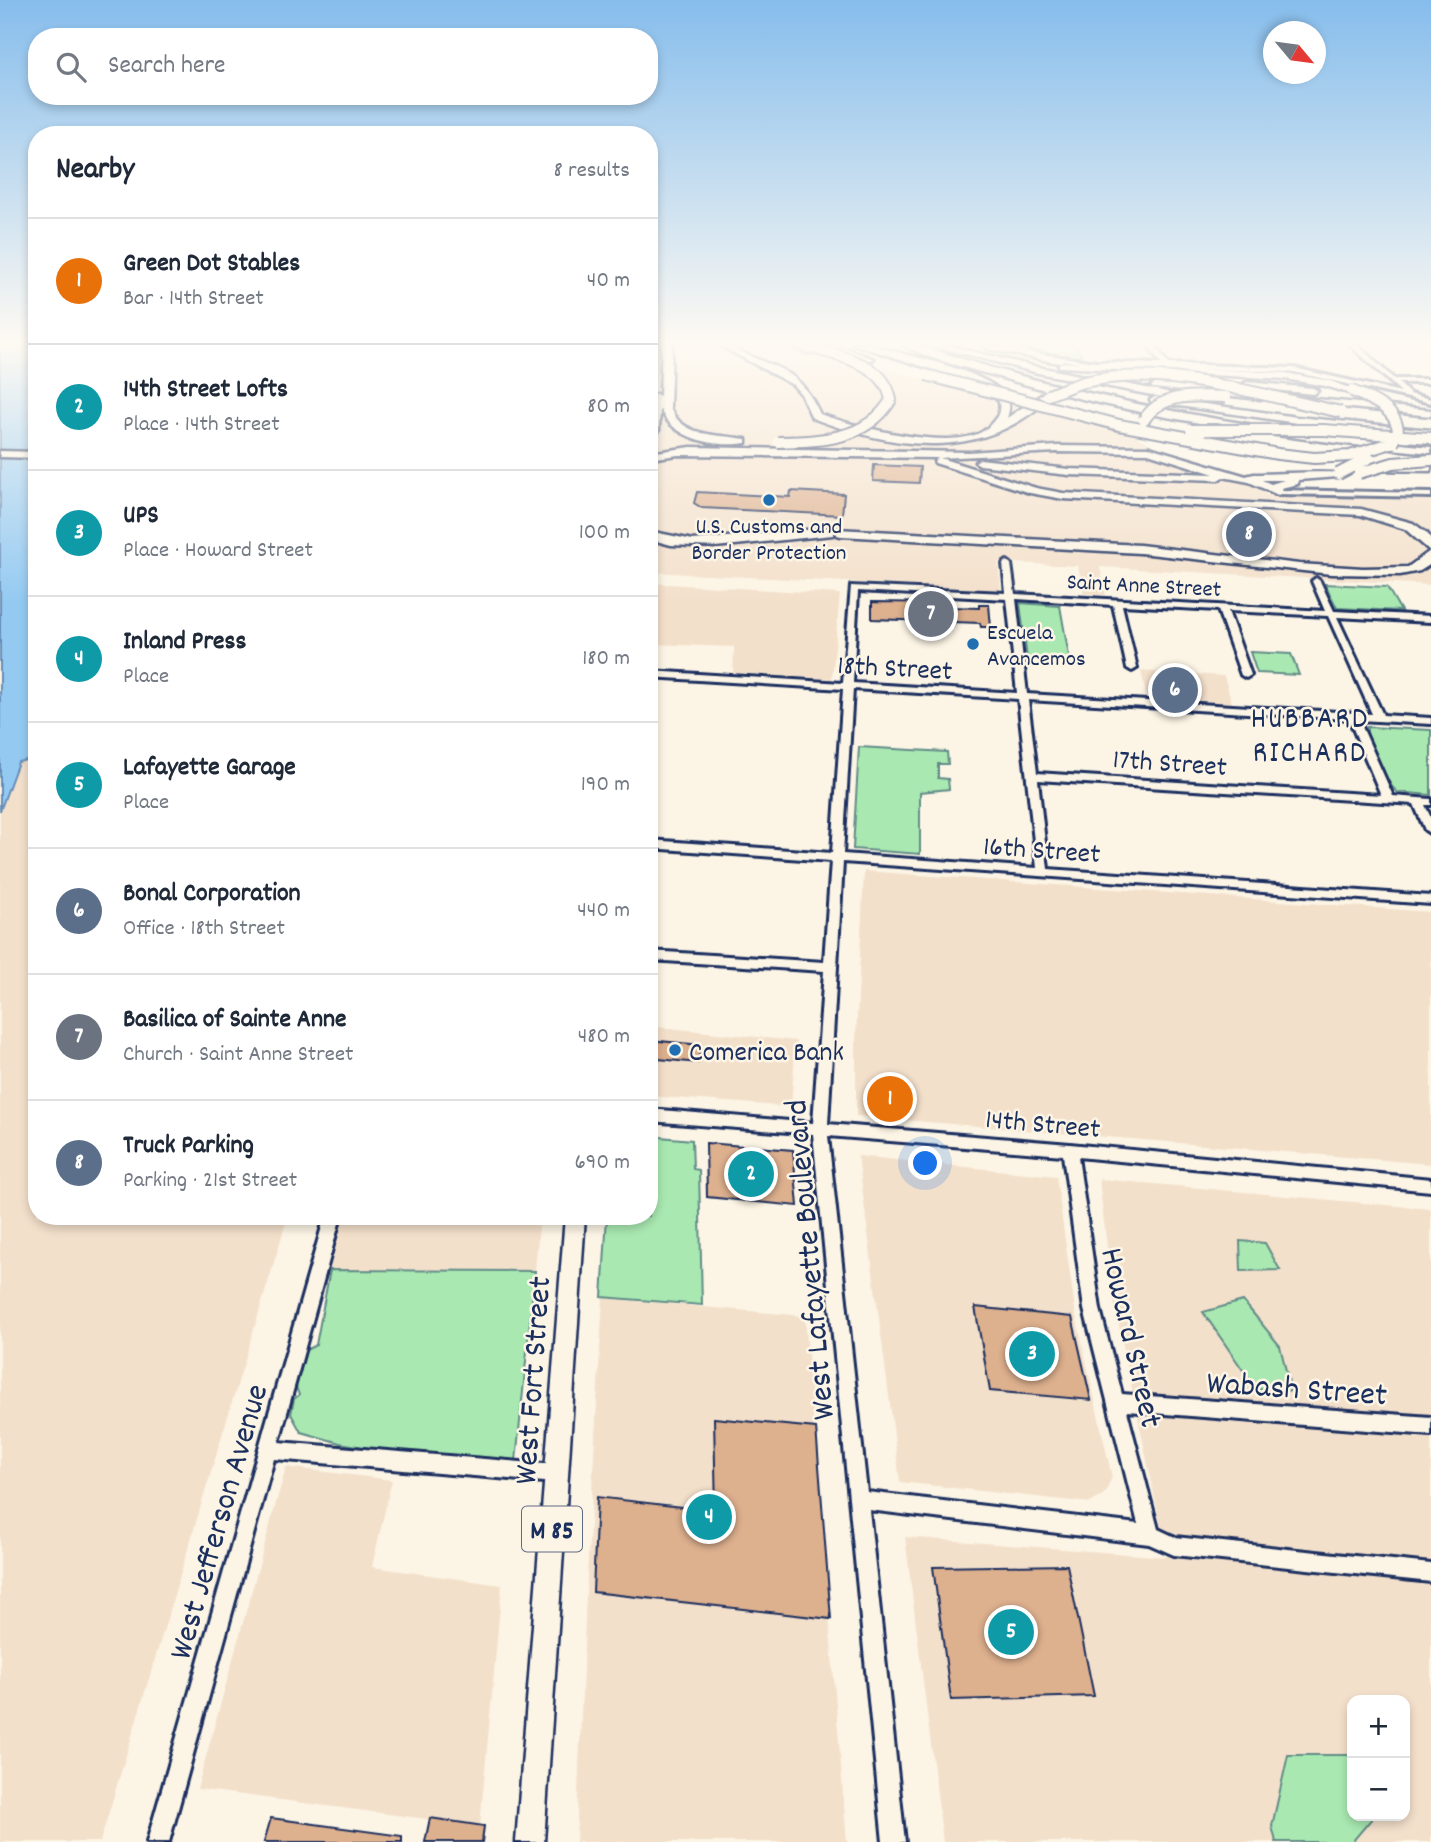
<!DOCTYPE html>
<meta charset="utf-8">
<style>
:root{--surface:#fff;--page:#f2f2f3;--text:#1f2937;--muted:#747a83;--line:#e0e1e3;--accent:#1a73e8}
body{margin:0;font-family:Dekko,sans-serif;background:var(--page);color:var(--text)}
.controls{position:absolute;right:21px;bottom:21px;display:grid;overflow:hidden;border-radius:14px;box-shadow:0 4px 10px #0003}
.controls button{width:63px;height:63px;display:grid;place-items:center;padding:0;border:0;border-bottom:2px solid var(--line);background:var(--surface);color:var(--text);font:35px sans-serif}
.compass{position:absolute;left:1263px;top:21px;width:63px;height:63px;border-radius:50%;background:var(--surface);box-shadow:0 4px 10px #0003;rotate:119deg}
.you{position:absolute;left:926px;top:1164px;width:24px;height:24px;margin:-18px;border:5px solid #fff;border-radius:50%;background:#1a73e8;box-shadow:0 0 0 10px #1a73e833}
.badge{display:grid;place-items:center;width:46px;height:46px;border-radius:50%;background:var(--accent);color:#fff;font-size:23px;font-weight:700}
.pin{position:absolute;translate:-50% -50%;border:4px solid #fff;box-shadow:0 2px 7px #0006}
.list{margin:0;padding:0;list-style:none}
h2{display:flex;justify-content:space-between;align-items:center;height:91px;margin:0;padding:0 28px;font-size:30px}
h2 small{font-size:23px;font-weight:400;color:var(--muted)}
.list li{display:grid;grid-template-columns:46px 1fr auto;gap:21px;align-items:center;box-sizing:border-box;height:126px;padding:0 28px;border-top:2px solid var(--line)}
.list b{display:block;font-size:26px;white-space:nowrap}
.list p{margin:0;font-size:23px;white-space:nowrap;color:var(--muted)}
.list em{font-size:23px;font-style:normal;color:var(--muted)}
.icon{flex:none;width:38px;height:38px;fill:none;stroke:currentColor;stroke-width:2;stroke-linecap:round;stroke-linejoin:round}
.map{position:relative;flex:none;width:1431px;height:1842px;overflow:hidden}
.search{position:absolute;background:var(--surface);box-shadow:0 4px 10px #0003;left:28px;top:28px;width:630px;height:77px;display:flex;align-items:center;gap:18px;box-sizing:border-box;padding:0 24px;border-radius:28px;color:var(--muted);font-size:26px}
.panel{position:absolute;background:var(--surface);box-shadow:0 4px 10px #0003;left:28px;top:126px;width:630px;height:1099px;border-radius:28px}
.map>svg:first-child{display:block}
.built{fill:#f3e0cb;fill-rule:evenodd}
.green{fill:#a9e9b1;stroke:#628c88;stroke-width:2}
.water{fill:#94caf2;stroke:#648cb7;stroke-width:2}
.building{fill:#ddb08e;stroke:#1b2f5e;stroke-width:2}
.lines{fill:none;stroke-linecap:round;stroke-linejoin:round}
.minor-casing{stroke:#1b2f5e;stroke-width:6}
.major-casing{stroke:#1b2f5e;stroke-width:5}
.highway-casing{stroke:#1b2f5e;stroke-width:5}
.minor{fill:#fcf5e5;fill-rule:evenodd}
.major{fill:#fcf5e5;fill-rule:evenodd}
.highway{fill:#fcf5e5;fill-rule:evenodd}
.highway-bridge-casing{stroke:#1b2f5e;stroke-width:14;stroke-linecap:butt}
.highway-bridge{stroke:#fcf5e5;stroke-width:10}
.poi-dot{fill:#1f6fb2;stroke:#fcf5e5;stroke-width:2.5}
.labels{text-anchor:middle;stroke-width:5;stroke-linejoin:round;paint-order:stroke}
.far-poi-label{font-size:23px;fill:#1b2f5e;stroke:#fcf5e5}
.far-street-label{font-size:23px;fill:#1b2f5e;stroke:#fcf5e5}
.shield{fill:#fcf5e5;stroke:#5e6a86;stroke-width:2}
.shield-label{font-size:26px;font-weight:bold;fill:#1b2f5e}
.street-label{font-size:28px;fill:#1b2f5e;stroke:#fcf5e5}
.poi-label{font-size:28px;fill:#1b2f5e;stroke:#fcf5e5;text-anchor:start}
.neighbourhood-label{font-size:30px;letter-spacing:2px;fill:#1b2f5e;stroke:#fcf5e5}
.near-street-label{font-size:33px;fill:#1b2f5e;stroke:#fcf5e5}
</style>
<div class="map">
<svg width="1431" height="1842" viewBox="0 0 1431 1842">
<rect width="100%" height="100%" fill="#fcf5e5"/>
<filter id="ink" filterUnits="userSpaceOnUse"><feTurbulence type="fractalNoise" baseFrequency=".0143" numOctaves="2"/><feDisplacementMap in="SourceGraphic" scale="14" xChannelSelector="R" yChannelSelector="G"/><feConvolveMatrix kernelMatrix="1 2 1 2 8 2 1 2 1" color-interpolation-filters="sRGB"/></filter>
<g filter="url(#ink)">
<path class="built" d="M661,344H810L877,366L994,398L1124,429L1163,451L1217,468L1256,473L1266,495L1431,500V585L1100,567L1106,595L1084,594L1078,566L1013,563L998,562L1001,590L649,572V422H659Z
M649,583L840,594L832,679L733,673L734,647L649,644Z
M1141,671L1224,676L1232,703L1147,698Z
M37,747V1216H288L100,1842H0V811L18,762L35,758Z
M864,871L1431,912V1164L856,1116V1037Z
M649,1026L796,1041L791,1107L649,1096Z
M858,1156L1056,1176L1076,1316L1112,1477L1106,1492L1099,1498L1090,1503L900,1482Z
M1099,1179L1431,1209V1842H943L905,1537L1167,1557L1112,1292ZM1352,1700H1405V1816H1352Z
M344,1216H540L535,1271L330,1270Z
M603,1298L805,1316L847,1842H576L586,1594Z
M286,1467L392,1480L372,1567L502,1585L480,1826L197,1789Z"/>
<path class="green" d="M1020,344H1075L1082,357L1071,358L1017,346Z
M1325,584L1387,587L1401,611L1337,608Z
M1020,603L1060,606L1070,662L1027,659Z
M1250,652L1291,654L1299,675L1257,673Z
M1367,727L1431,730V795L1397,792C1383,778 1365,748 1367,727Z
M859,747L947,752L948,764H938V778L948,779L949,789L920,792V854L853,849Z
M649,1136L692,1140L693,1169L699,1170L702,1305L602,1297L607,1216H649Z
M1240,1241L1265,1243L1280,1270L1241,1271Z
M330,1270L535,1271L516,1461L433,1458L427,1451L422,1457L340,1443L301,1432L291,1414L294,1399L299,1395L296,1387L306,1350L316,1345Z
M1243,1301L1280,1346L1291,1391L1256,1389L1203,1312Z
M1288,1755H1352V1816H1374L1352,1842H1276L1272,1826Z"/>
<path class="water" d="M0,344H37V747L35,758L18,762L0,811Z"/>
<path class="building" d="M874,465L920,467L919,483L873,481Z
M791,491L844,494L842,515L702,508L694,503L697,492L790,497Z
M872,602L953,603V607L979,608V605H989L991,627H981L980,623L953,622L954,625L931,624V621L872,619Z
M649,1040L701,1045L698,1063L649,1058Z
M706,1143L793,1150L798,1206L707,1197Z
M975,1307L1072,1317L1091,1400L990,1391Z
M714,1418L816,1428L831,1619L593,1592L597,1497L716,1511Z
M1067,1565L1094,1696L951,1700L933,1567Z
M271,1818L402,1836V1842H264Z
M430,1818L484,1826L482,1842H425Z"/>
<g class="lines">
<g class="minor-casing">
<path id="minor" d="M991,344H1004L1029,352L1026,354Z
M1147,344H1154L1168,364L1294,368L1401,392L1349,344H1356L1394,379H1431V383H1399L1410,394L1431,399V403L1294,372L1097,366L1044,357L1047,355L1097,362L1161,364Z
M1275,490L1431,493V497L1278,494H1275Z
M1007,561L1011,564L1015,594L1325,611L1312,581L1316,578L1320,581L1334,611L1431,616V622L1337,617L1383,715L1431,718V724L1359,720L1393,796L1431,799V805H1425L1431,818V834L1425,830L1414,804L1038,780L1048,869L1431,896V904L843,862L828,1124L1070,1144L1431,1179V1191L1078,1157L1100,1309L1122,1394L1431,1417V1435L1127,1411L1158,1529L1175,1537L1431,1564V1582L1174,1555L1149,1544L869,1510L905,1842H883L813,1134L649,1121V1109L813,1123L824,971L649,960V951L824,962L831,861L649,848V840L832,853L843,689L649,677V671L843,683L851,586L1006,593L1003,564ZM858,591L1007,599L1017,693L853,683ZM1016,599L1113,605L1127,668L1132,671L1137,668L1122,605L1218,610L1241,675L1246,678L1251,675L1228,611L1328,616L1372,714L1027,694ZM853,689L1018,699L1037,868L843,854ZM1028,700L1349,719L1381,795L1037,773ZM828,1136L1063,1155L1084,1309L1138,1524L867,1492Z
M325,1216H341L279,1442L556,1465L562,1468L565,1474L562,1480L556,1483L274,1459L169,1842H147Z"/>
</g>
<g class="major-casing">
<path id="major" d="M565,1216H585L544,1842H516Z"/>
</g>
<g class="highway-casing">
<path id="highway" d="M662,344H672L670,408C683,438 718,434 746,439V443C716,448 673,439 660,409L659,430L653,441L649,442L651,397L656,394L660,396Z
M717,344H728C772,372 795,360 820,414C853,426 964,456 989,426C996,418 1001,414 999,402L986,389L971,382L853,344H868C902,355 979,368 1003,393C1011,400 1010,409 1007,418L1044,393L1053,395C983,463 896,450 812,418L801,394L793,385Z
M787,344H801L813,350L808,353Z
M821,344H835L874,359L866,361Z
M902,344H916C1084,401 1255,430 1431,447V453C1286,439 1142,419 1002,378C972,369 928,360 902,344Z
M941,344L1038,367L1167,392L1172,395L1167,398L1038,373L942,348Z
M983,344L1059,357L1064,360L1059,363L987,349Z
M1063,362L1285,373L1330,381L1357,391L1352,394L1325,386L1285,379L1060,367L1058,365Z
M1247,382L1313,388L1318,391L1313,394L1244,387V383Z
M1156,383L1260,393L1265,396L1260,399L1153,388L1151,386Z
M1155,397L1297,417L1431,430V436L1297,423L1151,402L1150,400Z
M1295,397L1431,410V416L1291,402L1290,400Z
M1057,446L1149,447L1246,476L1254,474C1268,474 1338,470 1344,474L1338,477L1298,480V484L1281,488L1284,492L1278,495L1249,482L1223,477L1218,480L1069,475L980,465L975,462L980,459L1069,469L1214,474L1148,453L1057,452L940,458L1036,488L1063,493L1361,509L1413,523L1427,533L1431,539V564L1420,571L1400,575L1331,574L1140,553L841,536L837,535V529L1140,545L1299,564L1363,568L1408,567L1430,551L1405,529L1360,515L1063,499L1030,493L935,463L934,461L938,458L678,455L649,459V453L691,447L969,452ZM1262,480H1284L1271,484Z
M0,451L37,452V458L0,457Z
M1375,465H1431V471L1371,470V466Z
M829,528L833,529V535L715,547L671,545L649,539V531L693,540Z"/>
</g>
<use href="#minor" class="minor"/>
<use href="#major" class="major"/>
<use href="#highway" class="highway"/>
<g class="highway-bridge-casing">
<path id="highway-bridge" d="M926,375L1119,425L1278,454L1314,458L1350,456L1394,442
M1352,391C1371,399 1399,410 1398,434L1393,443
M1048,395C1060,391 1072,385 1084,382C1169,364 1258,395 1341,412
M1144,420C1161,392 1197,396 1226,397
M1191,430H1324L1431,438
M778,442C821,441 867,440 891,400C885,364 843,357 813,348
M1359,473L1393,463L1431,460
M1338,474L1369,458"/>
</g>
<use href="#highway-bridge" class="highway-bridge"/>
</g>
</g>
<linearGradient id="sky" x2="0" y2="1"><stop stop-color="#86bdec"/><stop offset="0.57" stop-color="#fefaf3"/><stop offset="1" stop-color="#fefaf3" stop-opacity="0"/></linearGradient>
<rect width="1431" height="602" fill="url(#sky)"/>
<g class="poi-dot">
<circle cx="769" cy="500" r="7"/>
<circle cx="973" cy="644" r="7"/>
<circle cx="675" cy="1050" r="7"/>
</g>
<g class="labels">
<g class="far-poi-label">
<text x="769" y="533">U.S. Customs and<tspan x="769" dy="26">Border Protection</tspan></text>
<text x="987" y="639" text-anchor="start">Escuela<tspan x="987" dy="26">Avancemos</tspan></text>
</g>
<g class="far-street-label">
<text transform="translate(1144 584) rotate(3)" y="8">Saint Anne Street</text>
</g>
<rect class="shield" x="522" y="1506.5" width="60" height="45" rx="5"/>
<g class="shield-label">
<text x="552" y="1538">M 85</text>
</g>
<g class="street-label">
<text transform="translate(895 666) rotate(3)" y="10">18th Street</text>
<text transform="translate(1170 761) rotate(4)" y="10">17th Street</text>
<text transform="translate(1042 848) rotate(4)" y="10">16th Street</text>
<text transform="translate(1043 1122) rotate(5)" y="10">14th Street</text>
</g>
<g class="poi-label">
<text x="689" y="1060">Comerica Bank</text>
</g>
<g class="neighbourhood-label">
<text x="1310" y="727">HUBBARD<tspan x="1310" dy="34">RICHARD</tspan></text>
</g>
<g class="near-street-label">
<text transform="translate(807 1260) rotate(-95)" y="12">West Lafayette Boulevard</text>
<text transform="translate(1134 1337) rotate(77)" y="12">Howard Street</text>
<text transform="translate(530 1380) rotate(-86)" y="12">West Fort Street</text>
<text transform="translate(1297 1386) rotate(4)" y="12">Wabash Street</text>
<text transform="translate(216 1521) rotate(-74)" y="12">West Jefferson Avenue</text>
</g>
</g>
</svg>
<div class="controls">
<button>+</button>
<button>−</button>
</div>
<svg class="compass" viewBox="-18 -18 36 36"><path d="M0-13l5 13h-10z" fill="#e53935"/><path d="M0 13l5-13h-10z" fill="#747a83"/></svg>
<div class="you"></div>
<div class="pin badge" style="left:890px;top:1099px;background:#e8710a">1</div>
<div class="pin badge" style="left:751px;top:1174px;background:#0f9aa8">2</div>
<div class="pin badge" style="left:1032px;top:1354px;background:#0f9aa8">3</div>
<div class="pin badge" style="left:709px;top:1517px;background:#0f9aa8">4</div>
<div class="pin badge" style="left:1011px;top:1632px;background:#0f9aa8">5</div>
<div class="pin badge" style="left:1175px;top:690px;background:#5c6f8a">6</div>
<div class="pin badge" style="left:931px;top:614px;background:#6b7280">7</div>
<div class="pin badge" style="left:1249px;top:534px;background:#5c6f8a">8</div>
<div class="search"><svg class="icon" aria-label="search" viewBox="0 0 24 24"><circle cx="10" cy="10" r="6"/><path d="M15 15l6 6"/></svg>Search here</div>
<section class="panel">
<h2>Nearby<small>8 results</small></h2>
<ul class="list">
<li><span class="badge" style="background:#e8710a">1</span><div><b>Green Dot Stables</b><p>Bar · 14th Street</p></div><em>40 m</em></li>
<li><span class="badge" style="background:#0f9aa8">2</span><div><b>14th Street Lofts</b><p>Place · 14th Street</p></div><em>80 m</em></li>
<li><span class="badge" style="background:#0f9aa8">3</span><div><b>UPS</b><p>Place · Howard Street</p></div><em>100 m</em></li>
<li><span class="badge" style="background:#0f9aa8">4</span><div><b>Inland Press</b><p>Place</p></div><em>180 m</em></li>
<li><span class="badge" style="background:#0f9aa8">5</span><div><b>Lafayette Garage</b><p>Place</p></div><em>190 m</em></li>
<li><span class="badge" style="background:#5c6f8a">6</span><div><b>Bonal Corporation</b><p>Office · 18th Street</p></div><em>440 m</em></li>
<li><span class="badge" style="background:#6b7280">7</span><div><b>Basilica of Sainte Anne</b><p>Church · Saint Anne Street</p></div><em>480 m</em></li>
<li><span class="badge" style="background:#5c6f8a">8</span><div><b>Truck Parking</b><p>Parking · 21st Street</p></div><em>690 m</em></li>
</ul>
</section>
</div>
